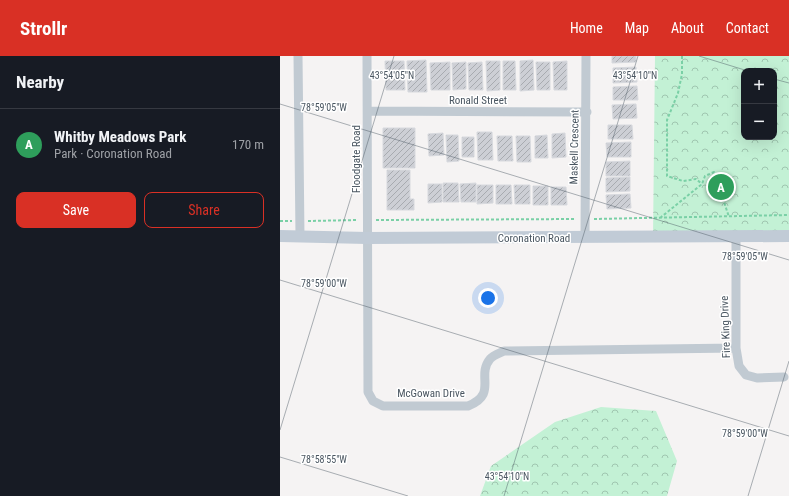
<!DOCTYPE html>
<meta charset="utf-8">
<style>
:root{--surface:#171b24;--page:#242831;--text:#f1f3f6;--muted:#9ea1a6;--line:#363941;--accent:#d93025}
body{margin:0;font-family:"Roboto Condensed",sans-serif;background:var(--page);color:var(--text)}
.controls{position:absolute;right:12px;top:12px;display:grid;overflow:hidden;border-radius:8px;box-shadow:0 4px 16px #0002}
.controls button{width:36px;height:36px;display:grid;place-items:center;padding:0;border:0;border-bottom:1px solid var(--line);background:var(--surface);color:var(--text);font:20px sans-serif}
.you{position:absolute;left:208px;top:242px;width:14px;height:14px;margin:-10px;border:3px solid #fff;border-radius:50%;background:#1a73e8;box-shadow:0 0 0 6px #1a73e833}
.badge{display:grid;place-items:center;width:26px;height:26px;border-radius:50%;background:var(--accent);color:#fff;font-size:13px;font-weight:700}
.pin{position:absolute;translate:-50% -50%;border:2px solid #fff;box-shadow:0 1px 4px #0006}
.list{margin:0;padding:0;list-style:none}
h2{display:flex;justify-content:space-between;align-items:center;height:52px;margin:0;padding:0 16px;font-size:17px}
h2 small{font-size:13px;font-weight:400;color:var(--muted)}
.list li{display:grid;grid-template-columns:26px 1fr auto;gap:12px;align-items:center;box-sizing:border-box;height:72px;padding:0 16px;border-top:1px solid var(--line)}
.list b{display:block;font-size:15px;white-space:nowrap}
.list p{margin:0;font-size:13px;white-space:nowrap;color:var(--muted)}
.list em{font-size:13px;font-style:normal;color:var(--muted)}
.actions{display:flex;gap:8px;padding:12px 16px}
.actions a{flex:1;padding:9px 0;border:1px solid var(--accent);border-radius:8px;text-align:center;font-size:14px;color:var(--accent)}
.actions .main{background:var(--accent);color:#fff}
.map{position:relative;flex:none;width:509px;height:440px;overflow:hidden}
header{display:flex;align-items:center;gap:24px;box-sizing:border-box;height:56px;padding:0 20px;background:var(--accent);color:#fff}
header strong{font-size:19px}
nav{display:flex;gap:22px;margin-inline-start:auto;font-size:14px}
main{display:flex}
aside{flex:1;background:var(--surface)}
.map>svg:first-child{display:block}
.forest{fill:url(#forest-crowns);fill-rule:evenodd}
.building{fill:url(#building-hatch);stroke:#d7d9de}
.lines{fill:none;stroke-linecap:round;stroke-linejoin:round}
.path{stroke:#7ad0a6;stroke-width:2;stroke-dasharray:3 2;stroke-linecap:butt}
.street{stroke:#c1cad2;stroke-width:9}
.secondary{stroke:#c1cbd6;stroke-width:12}
.ticks{fill:none;stroke:#4a5661;stroke-width:1;stroke-opacity:0.45}
.labels{text-anchor:middle;stroke-width:3;stroke-linejoin:round;paint-order:stroke}
.street-label{font-size:11px;fill:#4a5661;stroke:#fff}
.ticks-label{font-size:10px;text-anchor:middle;fill:#4a5661;stroke:#fff;stroke-width:3;stroke-linejoin:round;paint-order:stroke}
</style>
<header>
<strong>Strollr</strong>
<nav><a>Home</a><a>Map</a><a>About</a><a>Contact</a></nav>
</header>
<main>
<aside>
<h2>Nearby<small></small></h2>
<ul class="list">
<li><span class="badge" style="background:#2e9e5b">A</span><div><b>Whitby Meadows Park</b><p>Park · Coronation Road</p></div><em>170 m</em></li>
</ul>
<div class="actions"><a class="main">Save</a><a>Share</a></div>
</aside>
<div class="map">
<svg width="509" height="440" viewBox="0 0 509 440">
<defs>
<pattern id="forest-crowns" width="20" height="18" patternUnits="userSpaceOnUse"><rect width="20" height="18" fill="#c3f1d5"/><path d="M2 6a3 3 0 1 1 6 0M12 15a3 3 0 1 1 6 0" fill="none" stroke="#a0c6b0"/></pattern>
<pattern id="building-hatch" width="6" height="6" patternUnits="userSpaceOnUse"><rect width="6" height="6" fill="#cdcfd5"/><path d="M-1 1l2-2M0 6l6-6M5 7l2-2" fill="none" stroke="#a8abb0"/></pattern>
</defs>
<rect width="100%" height="100%" fill="#f5f3f3"/>
<path class="forest" d="M375,0H509V180L373,181ZM464,15H494V81H464Z
M321,351L376,355L397,405L387,440H200L211,410L275,366Z"/>
<path class="building" d="M332,0H356V6L332,7Z
M146,4L147,36H128L127,5Z
M253,4L254,34L240,35V5Z
M105,5H124L125,34H106Z
M206,5H220V34L207,35Z
M223,5H235L236,34H223Z
M287,5V34H274L273,6Z
M170,6V34H151L150,7Z
M186,6V33L173,34L172,7Z
M202,6L203,34H189L188,7Z
M256,6H270V34H257Z
M356,11L357,26L333,27V12Z
M357,30L358,44H333V31Z
M356,48L357,62L333,63L332,49Z
M328,69H352L353,83H328Z
M103,72H135V112H103Z
M197,76H212L213,104H198Z
M163,77L164,99L149,100L148,78Z
M285,77L286,101L272,102V78Z
M166,79H178L179,105L167,106Z
M267,79L268,102H255V80Z
M217,80H232L233,105H218Z
M236,80H250L251,106H237Z
M182,81H194V101H182Z
M351,86V101H327L326,87Z
M350,105V120H326V106Z
M107,114H130V143H134V154H107Z
M350,121V135L326,136V122Z
M163,127H178L179,146H163Z
M196,127V146H181L180,128Z
M148,128H162V146L148,147Z
M197,129H213V147L197,148Z
M216,129H231L232,148H216Z
M234,129H250V148H235Z
M253,130H268V149H253Z
M271,131H286L287,149H271Z
M350,138L351,152L327,153L326,139Z"/>
<g class="lines">
<path class="path" d="M402,0V18L398,37L387,64V120L403,125L416,123L422,128
M380,162L422,128L425,120L434,116L449,161
M314,163L509,159
M96,164L296,163
M0,165H12
M28,165L78,164"/>
<path class="street" d="M18,0L20,180
M87,0L88,336L93,345L103,350H188C218,338 196,320 210,303C213,299 220,297 224,295L456,292
M88,55L307,56
M305,181L306,0
M456,181V292L459,310L466,319L477,322L504,321"/>
<path class="secondary" d="M0,180L87,182L509,180"/>
</g>
<path class="ticks" d="M419,0L468,15M494,23L509,27M0,48L509,204M0,224L509,380M0,374L114,0M0,401L128,440M224,440L358,0M468,440L509,305"/>
<g class="labels">
<g class="street-label">
<text x="198" y="48">Ronald Street</text>
<text transform="translate(294 91) rotate(-89)" y="4">Maskell Crescent</text>
<text transform="translate(76 103) rotate(-90)" y="4">Floodgate Road</text>
<text x="254" y="186">Coronation Road</text>
<text transform="translate(445 271) rotate(-92)" y="4">Fire King Drive</text>
<text x="151" y="341">McGowan Drive</text>
</g>
</g>
<g class="ticks-label">
<text x="112" y="23">43°54'05"N</text>
<text x="355" y="23">43°54'10"N</text>
<text x="44" y="55">78°59'05"W</text>
<text x="465" y="204">78°59'05"W</text>
<text x="44" y="231">78°59'00"W</text>
<text x="465" y="381">78°59'00"W</text>
<text x="44" y="407">78°58'55"W</text>
<text x="227" y="424">43°54'10"N</text>
</g>
</svg>
<div class="controls">
<button>+</button>
<button>−</button>
</div>
<div class="you"></div>
<div class="pin badge" style="left:441px;top:131px;background:#2e9e5b">A</div>
</div>
</main>
